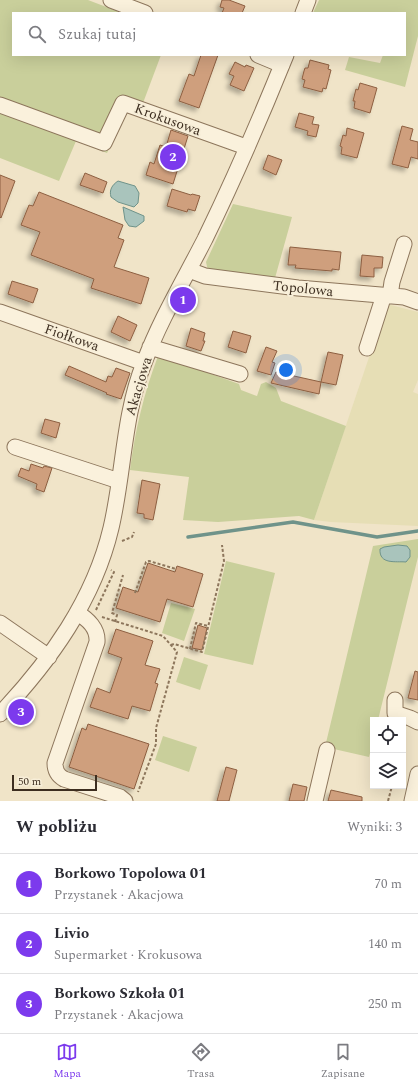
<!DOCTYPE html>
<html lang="pl">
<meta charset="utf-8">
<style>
:root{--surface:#fff;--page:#f2f2f3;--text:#2b2b33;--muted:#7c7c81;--line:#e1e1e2;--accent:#7c3aed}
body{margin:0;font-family:Spectral,serif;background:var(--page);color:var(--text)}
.controls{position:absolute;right:12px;bottom:12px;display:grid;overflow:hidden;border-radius:0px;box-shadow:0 4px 16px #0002}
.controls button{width:36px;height:36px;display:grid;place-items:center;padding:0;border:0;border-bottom:1px solid var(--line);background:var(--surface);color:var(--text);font:20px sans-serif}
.scale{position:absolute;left:12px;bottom:10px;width:85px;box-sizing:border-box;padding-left:4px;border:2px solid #3d2e20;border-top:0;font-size:11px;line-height:14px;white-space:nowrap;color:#3d2e20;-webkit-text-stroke:3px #f7eed8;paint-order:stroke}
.you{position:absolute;left:286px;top:370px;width:14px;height:14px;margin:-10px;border:3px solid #fff;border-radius:50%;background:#1a73e8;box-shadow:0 0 0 6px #1a73e833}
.badge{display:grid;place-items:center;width:26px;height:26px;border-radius:50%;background:var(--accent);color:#fff;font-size:13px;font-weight:700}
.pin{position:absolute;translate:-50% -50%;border:2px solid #fff;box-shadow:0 1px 4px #0006}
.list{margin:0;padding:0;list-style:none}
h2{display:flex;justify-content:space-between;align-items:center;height:52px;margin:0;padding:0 16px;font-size:17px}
h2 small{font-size:13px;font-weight:400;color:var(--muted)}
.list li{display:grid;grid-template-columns:26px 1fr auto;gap:12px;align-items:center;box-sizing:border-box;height:60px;padding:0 16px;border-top:1px solid var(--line)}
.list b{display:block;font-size:15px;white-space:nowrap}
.list p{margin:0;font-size:13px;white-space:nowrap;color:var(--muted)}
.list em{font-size:13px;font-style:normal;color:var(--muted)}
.icon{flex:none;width:22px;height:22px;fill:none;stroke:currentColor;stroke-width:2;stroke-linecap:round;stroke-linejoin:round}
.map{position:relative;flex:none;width:418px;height:801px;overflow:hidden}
.search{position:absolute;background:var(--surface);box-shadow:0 4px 16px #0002;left:12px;right:12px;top:12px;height:44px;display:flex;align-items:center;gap:10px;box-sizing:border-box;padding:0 14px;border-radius:0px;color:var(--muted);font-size:15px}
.sheet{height:232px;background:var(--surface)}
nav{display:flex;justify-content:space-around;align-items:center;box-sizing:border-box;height:56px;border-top:1px solid var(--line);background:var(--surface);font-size:11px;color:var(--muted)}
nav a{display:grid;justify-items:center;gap:2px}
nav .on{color:var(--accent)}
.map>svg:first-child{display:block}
.farmland{fill:#e6deb5}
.green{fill:#c9cf9b}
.water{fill:#a9c4bc;stroke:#6f938a}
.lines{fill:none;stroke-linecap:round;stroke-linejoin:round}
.stream{stroke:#6f938a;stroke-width:3.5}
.building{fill:#cf9f7d;stroke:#8d5f41;filter:url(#shadow)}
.minor-casing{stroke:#8d765c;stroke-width:17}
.path{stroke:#8d765c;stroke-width:2;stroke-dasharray:3 2;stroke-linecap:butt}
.minor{stroke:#faf1dc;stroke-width:15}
.labels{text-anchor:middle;stroke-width:3.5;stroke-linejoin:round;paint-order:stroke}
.street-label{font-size:14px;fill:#3d2e20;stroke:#f7eed8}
</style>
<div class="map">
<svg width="418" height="801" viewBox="0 0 418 801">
<defs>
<filter id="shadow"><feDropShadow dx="-3.5" dy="3.5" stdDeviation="2" flood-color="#0004"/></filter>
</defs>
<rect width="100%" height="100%" fill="#f0e4c8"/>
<path class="farmland" d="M387,304L418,312V380L413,392L418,394V526L331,522L314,520Z"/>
<path class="green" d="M0,0H88L122,13H13V55H161L143,103L125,114L107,153L76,141L59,181L0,158Z
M319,0H418V36L405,87L345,70L349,57L380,63L383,55H405V13H313Z
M233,204L292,217L275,278L208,271L206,262Z
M158,356L164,357L239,384L241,390L257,396L261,384L266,382L276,388L281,401L346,426L314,520L299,516L218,522L183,520L189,477L130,470C135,430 144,393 158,356Z
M418,539V557L379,716L378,720H373V742L369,757L325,747L373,546Z
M226,561L275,573L253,665L204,654Z
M171,603L195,609L184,641L162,633Z
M184,657L208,665L200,690L176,682Z
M163,736L197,747L189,772L155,760Z"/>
<path class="water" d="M118,181L135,186L139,193L138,203L134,207L118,202L111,197C109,190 112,185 118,181Z
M123,207L144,216V221L136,227L129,226L125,220Z
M398,545L407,546L410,550V557L406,562C396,561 379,565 380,549L384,547Z"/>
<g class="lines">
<path class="stream" d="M188,537L293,522L377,537L418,531"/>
</g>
<path class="building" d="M222,0H229L245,6L242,13H222L224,8L220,7Z
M201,55H218L199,108L179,101L189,74L194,76Z
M310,60L329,65L328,69L331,70L326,89L323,88L322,92L303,87L305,80L302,79L304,71L305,68H308Z
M235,62L245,67L246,65L254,68L244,91L230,85L234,76L229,74Z
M360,83L377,88L370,113L354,108L355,101H353L356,89L358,90Z
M299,113L314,117L312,124L319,125L316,137L307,135L308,131L295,127Z
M402,126L413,129L410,140L418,142V159L411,157L408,168L392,164Z
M347,128L364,133L357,158L341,154L342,147L340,146L343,135L346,136Z
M171,130L188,136L173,184L146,175L150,162L154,164L160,145L166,147Z
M268,155L282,160L276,175L263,169Z
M85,173L107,182L103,193L80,185Z
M0,175L15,181L1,218L0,217Z
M172,189L191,195L192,194L200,196L195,211L188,209L187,212L167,206Z
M39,192L123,225L118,238L124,240L114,267L149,278L141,304L91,288L94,279L31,255L40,232L21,225L29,205L33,206Z
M290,247L341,252L339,270L332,269V271L295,268L296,265H288Z
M362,255L383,257L382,268H374V277L360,276Z
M12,281L38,289L33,303L8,294Z
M118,316L137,325L130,341L111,332Z
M191,328L205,333L203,341H205L201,351L186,346Z
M233,331L251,336L246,353L228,347Z
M266,347L277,351L272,362L275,363L271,375L257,371Z
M328,352L343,355L336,385L321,382Z
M69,366L106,382L108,376L112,377L116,368L130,373L121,399L106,394L107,393L65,375Z
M276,372L321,382L319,394L271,383Z
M45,419L60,423L56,438L41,433Z
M31,464L43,468L44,466L52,468L44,492L36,489L37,484L18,476L21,468L29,471Z
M142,480L160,484L153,520L144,518V514L137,513Z
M148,563L175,572L177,566L203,574L193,607L167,599L160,622L116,608L123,587L138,592Z
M198,625L207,628L202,650L192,648Z
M116,629L153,641L145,665L160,669L155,683L158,684L150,711L132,706L128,719L90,707L97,688L110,693L122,658L108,653Z
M415,671L418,672V700L408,698Z
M88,724L149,744L134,789L69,767L82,728L86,730Z
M226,767L237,770L229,801H217Z
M293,784L307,787L304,801H289Z
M331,790L362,797V801H328Z"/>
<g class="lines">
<g class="minor-casing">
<path id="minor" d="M111,0L145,13
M303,13L308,0
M258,55L282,65
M0,105L104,143L123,103L246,147
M189,270L205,276L298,288L404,297L418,302
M390,296L392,282L404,244
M0,312L144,363
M150,347L240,374
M367,348L384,295
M15,447L119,481
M77,613C88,619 98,629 97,642L55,763C55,770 57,775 64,779L120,797L125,801
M0,623L49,657
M395,700V713L410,718L418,722
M0,714C50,661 94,600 111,528C124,473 123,416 144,363C160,320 184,280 205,239C234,179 261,117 286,55
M315,801L327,750
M412,801L418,774"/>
</g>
<path class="path" d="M122,541L132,537L134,532
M135,593L146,562L149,561L176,569
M96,610L114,572L111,570
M102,617L163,636L177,652L156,728V744L138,792
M115,622L117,615L112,613L123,575
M171,645L174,644L202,652L224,561L222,545
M190,649L196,623L208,626
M388,801L392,786"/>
<use href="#minor" class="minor"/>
</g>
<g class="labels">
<g class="street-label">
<text transform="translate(168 119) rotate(20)" y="5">Krokusowa</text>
<text transform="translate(303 288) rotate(6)" y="5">Topolowa</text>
<text transform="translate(72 337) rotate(19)" y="5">Fiołkowa</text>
<text transform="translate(138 386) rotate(-73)" y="5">Akacjowa</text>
</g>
</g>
</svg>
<div class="controls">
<button><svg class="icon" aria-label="locate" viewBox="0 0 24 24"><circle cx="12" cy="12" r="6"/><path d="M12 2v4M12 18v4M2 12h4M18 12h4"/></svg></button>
<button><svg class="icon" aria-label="layers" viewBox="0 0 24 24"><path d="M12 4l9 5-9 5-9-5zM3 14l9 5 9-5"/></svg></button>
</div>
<div class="scale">50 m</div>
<div class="you"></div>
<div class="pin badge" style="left:183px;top:300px">1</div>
<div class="pin badge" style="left:173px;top:157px">2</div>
<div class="pin badge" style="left:21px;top:712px">3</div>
<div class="search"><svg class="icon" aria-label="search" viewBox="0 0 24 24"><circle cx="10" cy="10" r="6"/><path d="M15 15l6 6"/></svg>Szukaj tutaj</div>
</div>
<section class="sheet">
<h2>W pobliżu<small>Wyniki: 3</small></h2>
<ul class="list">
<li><span class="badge">1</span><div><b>Borkowo Topolowa 01</b><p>Przystanek · Akacjowa</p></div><em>70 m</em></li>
<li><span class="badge">2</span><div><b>Livio</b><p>Supermarket · Krokusowa</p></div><em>140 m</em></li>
<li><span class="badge">3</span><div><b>Borkowo Szkoła 01</b><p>Przystanek · Akacjowa</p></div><em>250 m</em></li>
</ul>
</section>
<nav>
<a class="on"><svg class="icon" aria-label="map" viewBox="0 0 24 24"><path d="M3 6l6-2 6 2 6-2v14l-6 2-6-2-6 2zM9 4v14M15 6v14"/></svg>Mapa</a>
<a><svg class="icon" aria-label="directions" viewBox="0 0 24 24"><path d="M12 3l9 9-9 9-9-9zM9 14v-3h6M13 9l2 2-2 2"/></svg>Trasa</a>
<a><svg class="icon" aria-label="saved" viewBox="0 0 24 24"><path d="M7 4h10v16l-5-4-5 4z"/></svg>Zapisane</a>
</nav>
